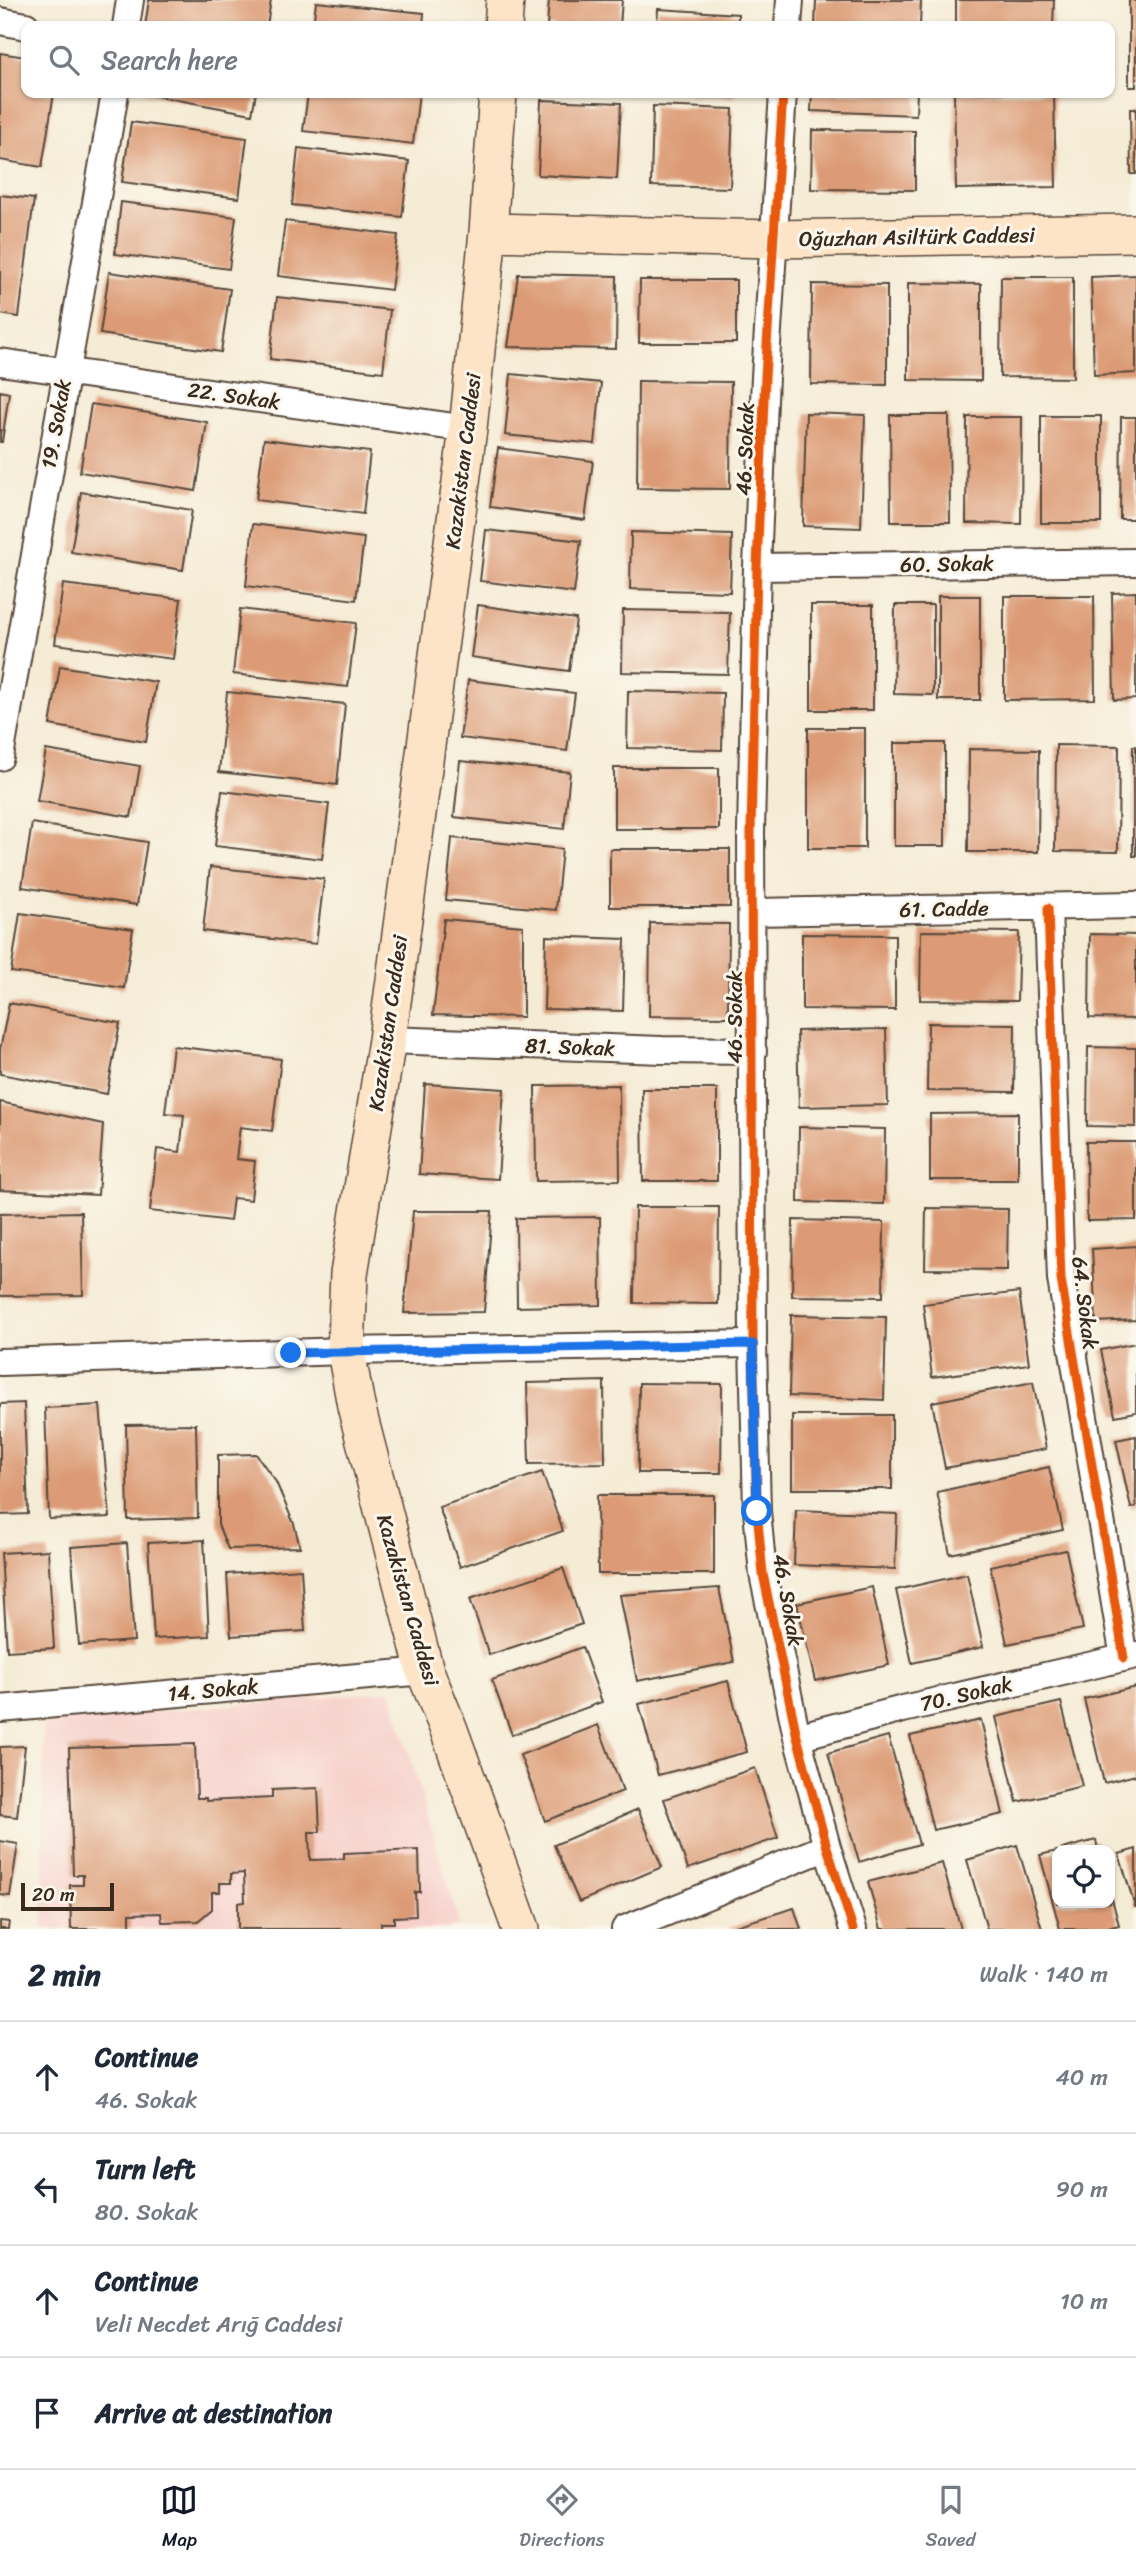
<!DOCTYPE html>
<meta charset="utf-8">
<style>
:root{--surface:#fff;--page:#f2f2f3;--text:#1f2937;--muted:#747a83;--line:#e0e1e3;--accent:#111827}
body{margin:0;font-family:Sriracha,sans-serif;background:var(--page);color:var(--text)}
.controls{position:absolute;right:21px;bottom:21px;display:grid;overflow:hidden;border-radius:14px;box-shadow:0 2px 5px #0004}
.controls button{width:63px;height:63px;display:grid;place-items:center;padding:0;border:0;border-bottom:2px solid var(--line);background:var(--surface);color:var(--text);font:35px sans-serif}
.scale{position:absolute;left:21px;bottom:18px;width:93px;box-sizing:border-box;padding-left:7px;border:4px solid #3b2a1e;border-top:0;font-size:19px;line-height:24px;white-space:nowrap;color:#3b2a1e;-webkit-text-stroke:5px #fbf7ec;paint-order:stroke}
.stop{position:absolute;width:21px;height:21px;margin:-16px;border:5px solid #1a73e8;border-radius:50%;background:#fff}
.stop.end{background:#1a73e8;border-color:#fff;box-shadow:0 2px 7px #0008}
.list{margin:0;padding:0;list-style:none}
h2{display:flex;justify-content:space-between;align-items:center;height:91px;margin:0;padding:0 28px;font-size:30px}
h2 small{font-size:23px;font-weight:400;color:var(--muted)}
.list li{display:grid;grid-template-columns:46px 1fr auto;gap:21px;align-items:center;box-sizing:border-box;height:112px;padding:0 28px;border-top:2px solid var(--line)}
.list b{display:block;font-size:26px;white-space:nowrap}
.list p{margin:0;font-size:23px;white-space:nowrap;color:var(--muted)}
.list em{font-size:23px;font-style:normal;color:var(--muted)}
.icon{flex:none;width:38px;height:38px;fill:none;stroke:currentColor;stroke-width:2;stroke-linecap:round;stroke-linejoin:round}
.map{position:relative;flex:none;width:1136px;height:1929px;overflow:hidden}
.search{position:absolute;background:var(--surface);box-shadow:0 2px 5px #0004;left:21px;right:21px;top:21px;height:77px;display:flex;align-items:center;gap:18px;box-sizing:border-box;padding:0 24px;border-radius:14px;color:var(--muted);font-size:26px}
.sheet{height:539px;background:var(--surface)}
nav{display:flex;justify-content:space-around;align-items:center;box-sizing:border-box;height:98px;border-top:2px solid var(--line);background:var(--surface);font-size:19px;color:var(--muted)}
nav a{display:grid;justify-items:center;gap:4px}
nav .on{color:var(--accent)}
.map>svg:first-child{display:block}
.built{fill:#f7d0cb}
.building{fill:#dc9b76}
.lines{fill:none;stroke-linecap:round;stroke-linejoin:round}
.street-casing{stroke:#57473a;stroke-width:30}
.secondary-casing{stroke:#57473a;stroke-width:40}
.street{stroke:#fff;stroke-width:26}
.secondary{stroke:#fee4c6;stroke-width:37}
.cycleway-casing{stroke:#fbf7ec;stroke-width:13}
.cycleway{stroke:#e8590c;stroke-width:9}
.route{stroke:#1a73e8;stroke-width:9}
.labels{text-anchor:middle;stroke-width:6;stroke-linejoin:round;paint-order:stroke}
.street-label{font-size:21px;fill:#3b2a1e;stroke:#fbf7ec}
</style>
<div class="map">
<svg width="1136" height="1929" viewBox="0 0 1136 1929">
<rect width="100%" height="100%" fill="#fbf7ec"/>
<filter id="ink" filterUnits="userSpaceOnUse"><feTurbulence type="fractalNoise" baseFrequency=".0143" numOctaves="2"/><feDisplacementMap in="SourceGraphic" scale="14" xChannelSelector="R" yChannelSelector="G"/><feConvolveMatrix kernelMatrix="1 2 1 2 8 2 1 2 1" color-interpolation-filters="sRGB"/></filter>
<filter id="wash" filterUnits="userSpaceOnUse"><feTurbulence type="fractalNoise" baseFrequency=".00686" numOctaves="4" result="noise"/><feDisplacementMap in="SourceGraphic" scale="28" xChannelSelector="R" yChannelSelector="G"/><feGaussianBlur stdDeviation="1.57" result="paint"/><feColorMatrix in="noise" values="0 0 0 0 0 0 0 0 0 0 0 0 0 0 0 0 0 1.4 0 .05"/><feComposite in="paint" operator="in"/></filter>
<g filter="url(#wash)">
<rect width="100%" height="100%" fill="#f5ecd6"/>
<path class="built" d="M391,1691L460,1926L449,1929H43V1722Z"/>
<g id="blocks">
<path class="building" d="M149,0H271L267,26H145Z
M549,0H622L620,26H547Z
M816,0H921L920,26H815Z
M956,0H1054L1053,26H956Z
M1129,0H1136V87H1129Z
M316,2L424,13L423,26H313Z
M658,9L738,14V26H657Z
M0,53L26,57V93H54L42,167L0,160Z
M141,93H256L252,114Z
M308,93H419L413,144L303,131Z
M689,93H734V97L689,95Z
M812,93H917L916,115L811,111Z
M954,93H1054L1056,187L956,189Z
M541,100L621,103L617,179L538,175Z
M653,106L733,109L730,188L651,186Z
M1130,109H1136V174H1131Z
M131,122L247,138L239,198L122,182Z
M812,130L915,131V190L811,189Z
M298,148L409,161L402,217L292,205Z
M0,195L34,199L19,317L0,314Z
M121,202L236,217L229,269L115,254Z
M285,221L398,235L391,290L278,276Z
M109,272L230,289L221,352L100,334Z
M518,274L617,276L616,349L508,347Z
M1136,275V373L1094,375L1091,277Z
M1001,277H1073V378L1000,377Z
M640,280H736V343H639Z
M908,283L981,284V381L908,380Z
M812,284L887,285V385L811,384Z
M277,297L390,310L383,372L270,359Z
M511,374L601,383L595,444L505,435Z
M638,381L731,382L730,489L637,488Z
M0,391L9,393L2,442H0Z
M91,404L207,422L196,491L80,472Z
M806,413L865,415L861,528L803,526Z
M890,415H949L950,522H891Z
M1041,416H1101V523H1041Z
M967,417H1022L1021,524L966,523Z
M1121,417H1136V519H1120Z
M264,439L370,452L363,514L256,500Z
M498,448L593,461L585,520L490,507Z
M81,492L192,510L183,570L71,552Z
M253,524L364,538L356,600L246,586Z
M486,530L581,541L574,593L480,581Z
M631,532L732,535L730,592L630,589Z
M63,584L181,599L173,659L55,644Z
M1136,592V699L1114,700L1112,593Z
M938,596H980V700H938Z
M1004,596H1094L1095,699L1004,700Z
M478,605L576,619L569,671L471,657Z
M811,605H873V710H811Z
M895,605H933V695L894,694Z
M240,609L356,623L348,687L233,674Z
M623,610L730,612L728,674L622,672Z
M60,666L156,682L146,742L50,725Z
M468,680L575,693L567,751L460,738Z
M628,691L723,693L722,750L627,748Z
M227,692L345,704L337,785L219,772Z
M808,728H865V848H808Z
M894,743H945V846H894Z
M1056,745L1119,746L1118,852L1055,851Z
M1133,746H1136V856H1133Z
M969,749L1039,750L1038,852H968Z
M46,750L140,766L131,817L37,801Z
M460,761L570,772L564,829L454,817Z
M614,768H719V829H614Z
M222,791L329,804L322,859L215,846Z
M32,823L147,842L137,905L22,887Z
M452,838L562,849L556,910L446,900Z
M610,849H730V907H610Z
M210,867L324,879L316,944L203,931Z
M20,913L133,929L124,988L11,972Z
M444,919L523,926V1017L433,1015Z
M650,923L729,924L728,1017L649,1016Z
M921,931L1019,932L1017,1001L920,1000Z
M802,934L895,935V1010L802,1009Z
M1090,934L1136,935V1019L1089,1018Z
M546,936L625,939L623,1011L544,1009Z
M9,1003L120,1023L107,1094L0,1074V1050Z
M928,1023L1015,1024L1014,1092L927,1091Z
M886,1029L888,1105L799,1107L797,1031Z
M173,1046L281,1059L272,1131L240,1127L236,1159L255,1161L251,1200L233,1198L230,1221L150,1211L157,1149L180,1152L184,1115L165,1113Z
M1088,1047L1136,1048V1127L1087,1126Z
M425,1084L504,1089L498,1179L419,1174Z
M619,1085L620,1180L536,1181L535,1086Z
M642,1089H717V1181H643Z
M0,1102L103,1124L98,1195L0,1190Z
M1018,1113V1180H930V1114Z
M799,1127L885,1129L884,1204L798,1202Z
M1086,1142H1136V1220L1087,1221Z
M635,1207H719L718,1304L634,1303Z
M926,1208L1008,1209L1007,1270L925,1269Z
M413,1211H492L484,1312L404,1313Z
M81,1212L83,1295L0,1296V1214Z
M600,1217L601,1305L517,1307L516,1218Z
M793,1220L884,1222L883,1297L792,1296Z
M1136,1246V1320L1096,1322L1092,1249Z
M1019,1292L1029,1364L932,1377L923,1304Z
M791,1315L886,1317L884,1400L789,1396Z
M1136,1343V1412L1115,1416L1101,1350Z
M604,1381L605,1463L529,1464L527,1383Z
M1033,1382L1046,1449L945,1468L932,1402Z
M639,1383L722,1384L721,1473H638Z
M24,1403L28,1514L0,1515V1404Z
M100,1405L110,1517L49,1519L45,1408Z
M792,1415H892V1489H792Z
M196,1424L198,1518L128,1520L126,1425Z
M1136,1436V1507L1131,1508L1116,1440Z
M256,1454L276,1482L294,1524L300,1547L228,1549L218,1525V1455Z
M1049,1467L1063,1530L950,1554L937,1492Z
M542,1472L563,1531L460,1567L439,1507Z
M597,1495H714V1574H598Z
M796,1510L897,1514L895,1569L794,1565Z
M204,1540L209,1636L154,1639L148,1543Z
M127,1543L134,1641L79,1645L71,1547Z
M48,1550L54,1648L7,1651L1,1553Z
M1066,1550L1083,1629L1007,1644L990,1566Z
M563,1568L582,1624L489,1655L470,1599Z
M301,1569L305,1631L231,1636L227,1574Z
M967,1574L983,1647L912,1663L896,1590Z
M872,1587L889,1665L815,1681L797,1603Z
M719,1588L734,1662L637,1681L620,1595Z
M582,1647L602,1702L512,1735L492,1680Z
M728,1681L747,1752L658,1775L639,1704Z
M1136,1687V1775L1104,1783L1084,1699Z
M1061,1702L1082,1786L1017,1802L996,1717Z
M981,1720L1003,1814L933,1830L910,1736Z
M598,1725L623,1791L545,1821L520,1755Z
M888,1736L919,1844L859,1862L828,1753Z
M195,1744L197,1798H206V1801L272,1798V1790L318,1788L320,1832H309L310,1860L344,1859V1853L419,1850L420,1892H415L416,1916L394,1917V1923H381V1929H238V1903L245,1902L244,1873L231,1874V1883H220V1892H212V1909L198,1921L162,1922L161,1913L130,1914V1929H71L70,1885H83V1875H73L69,1748Z
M25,1746L17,1817L0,1815V1747Z
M755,1768L778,1838L688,1869L664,1799Z
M638,1809L662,1867L579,1902L554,1845Z
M1096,1840L1098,1850H1062V1849Z
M0,1841L18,1844L10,1896L0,1895Z
M1017,1845L1042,1929H987L967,1860Z
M1136,1849V1907H1135L1119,1854Z
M1057,1851V1903H1110L1111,1895L1119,1925L1104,1929H1060L1040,1855Z
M942,1863L961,1929H881L868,1882Z
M794,1908L801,1929H729V1928Z
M0,1921L9,1922L8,1929H0Z"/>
</g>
</g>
<g filter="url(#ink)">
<use href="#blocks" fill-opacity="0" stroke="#57473a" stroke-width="2"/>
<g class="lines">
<g class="street-casing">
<path id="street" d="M0,21L26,26
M126,26L130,0
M788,26L790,0
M783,93L765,377L757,567L751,831L753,1344L757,1511L763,1574L797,1737L827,1847L853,1929
M0,362L468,429
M757,567L1136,562
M0,757L115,93
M1048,908L1061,1279L1124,1658
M752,912L1136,905
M387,1040L662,1050L753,1051
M0,1362L346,1351L753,1344
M0,1709L425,1671
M797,1737L903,1709L1136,1655
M625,1929L827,1847"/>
</g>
<g class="secondary-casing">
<path id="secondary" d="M503,26L505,0
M498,93L488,232L468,429L387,1040L349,1274L346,1351L356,1406L425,1671L449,1730L521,1929
M488,232L774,239L1136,233"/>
</g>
<use href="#street" class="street"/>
<use href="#secondary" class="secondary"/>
<g class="cycleway-casing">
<path id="cycleway" d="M783,93L765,377L757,567L751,831L753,1344L757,1511L763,1574L797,1737L827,1847L853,1929
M1048,908L1061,1279L1124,1658"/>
</g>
<use href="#cycleway" class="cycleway"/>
</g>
</g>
<g class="lines" filter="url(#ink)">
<path class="route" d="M291,1353L753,1344L757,1511"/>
</g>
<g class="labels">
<g class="street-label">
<text transform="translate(917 237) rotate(-1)" y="7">Oğuzhan Asiltürk Caddesi</text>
<text transform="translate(234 396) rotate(8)" y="7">22. Sokak</text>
<text transform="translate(56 424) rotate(-80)" y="7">19. Sokak</text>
<text transform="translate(745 449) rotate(-88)" y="7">46. Sokak</text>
<text transform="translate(463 461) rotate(-83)" y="7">Kazakistan Caddesi</text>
<text transform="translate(947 564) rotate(-1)" y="7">60. Sokak</text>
<text transform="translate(944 909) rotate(-1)" y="7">61. Cadde</text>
<text transform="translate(735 1017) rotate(-90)" y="7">46. Sokak</text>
<text transform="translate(388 1023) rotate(-82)" y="7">Kazakistan Caddesi</text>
<text transform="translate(570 1047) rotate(2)" y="7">81. Sokak</text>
<text transform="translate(1085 1303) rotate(83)" y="7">64. Sokak</text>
<text transform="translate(408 1600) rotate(74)" y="7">Kazakistan Caddesi</text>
<text transform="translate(788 1600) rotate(80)" y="7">46. Sokak</text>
<text transform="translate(213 1690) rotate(-5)" y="7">14. Sokak</text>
<text transform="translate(966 1694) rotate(-13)" y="7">70. Sokak</text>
</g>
</g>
</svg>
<div class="controls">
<button><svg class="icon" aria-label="locate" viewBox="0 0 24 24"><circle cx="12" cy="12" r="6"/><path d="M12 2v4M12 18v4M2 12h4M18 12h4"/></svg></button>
</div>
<div class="scale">20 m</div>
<div class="stop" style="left:757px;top:1511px"></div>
<div class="stop end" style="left:291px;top:1353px"></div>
<div class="search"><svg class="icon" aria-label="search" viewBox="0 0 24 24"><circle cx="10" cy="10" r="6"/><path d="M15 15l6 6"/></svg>Search here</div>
</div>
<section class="sheet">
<h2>2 min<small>Walk · 140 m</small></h2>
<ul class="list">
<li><svg class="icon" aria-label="ahead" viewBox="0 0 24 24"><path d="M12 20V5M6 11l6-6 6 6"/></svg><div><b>Continue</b><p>46. Sokak</p></div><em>40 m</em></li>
<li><svg class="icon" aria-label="left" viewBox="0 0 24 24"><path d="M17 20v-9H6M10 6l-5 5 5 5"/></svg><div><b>Turn left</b><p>80. Sokak</p></div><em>90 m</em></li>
<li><svg class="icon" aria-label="ahead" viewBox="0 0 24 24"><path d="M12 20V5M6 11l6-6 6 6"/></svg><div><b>Continue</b><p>Veli Necdet Arığ Caddesi</p></div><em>10 m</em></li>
<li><svg class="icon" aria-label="arrive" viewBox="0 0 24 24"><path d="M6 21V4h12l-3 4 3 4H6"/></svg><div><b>Arrive at destination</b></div></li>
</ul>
</section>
<nav>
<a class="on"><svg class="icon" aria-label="map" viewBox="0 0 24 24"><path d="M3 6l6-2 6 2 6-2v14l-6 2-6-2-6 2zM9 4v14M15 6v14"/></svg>Map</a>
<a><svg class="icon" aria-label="directions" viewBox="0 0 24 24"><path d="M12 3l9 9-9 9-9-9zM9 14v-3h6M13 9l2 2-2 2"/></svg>Directions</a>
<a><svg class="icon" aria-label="saved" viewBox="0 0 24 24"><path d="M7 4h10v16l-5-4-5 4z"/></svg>Saved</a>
</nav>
